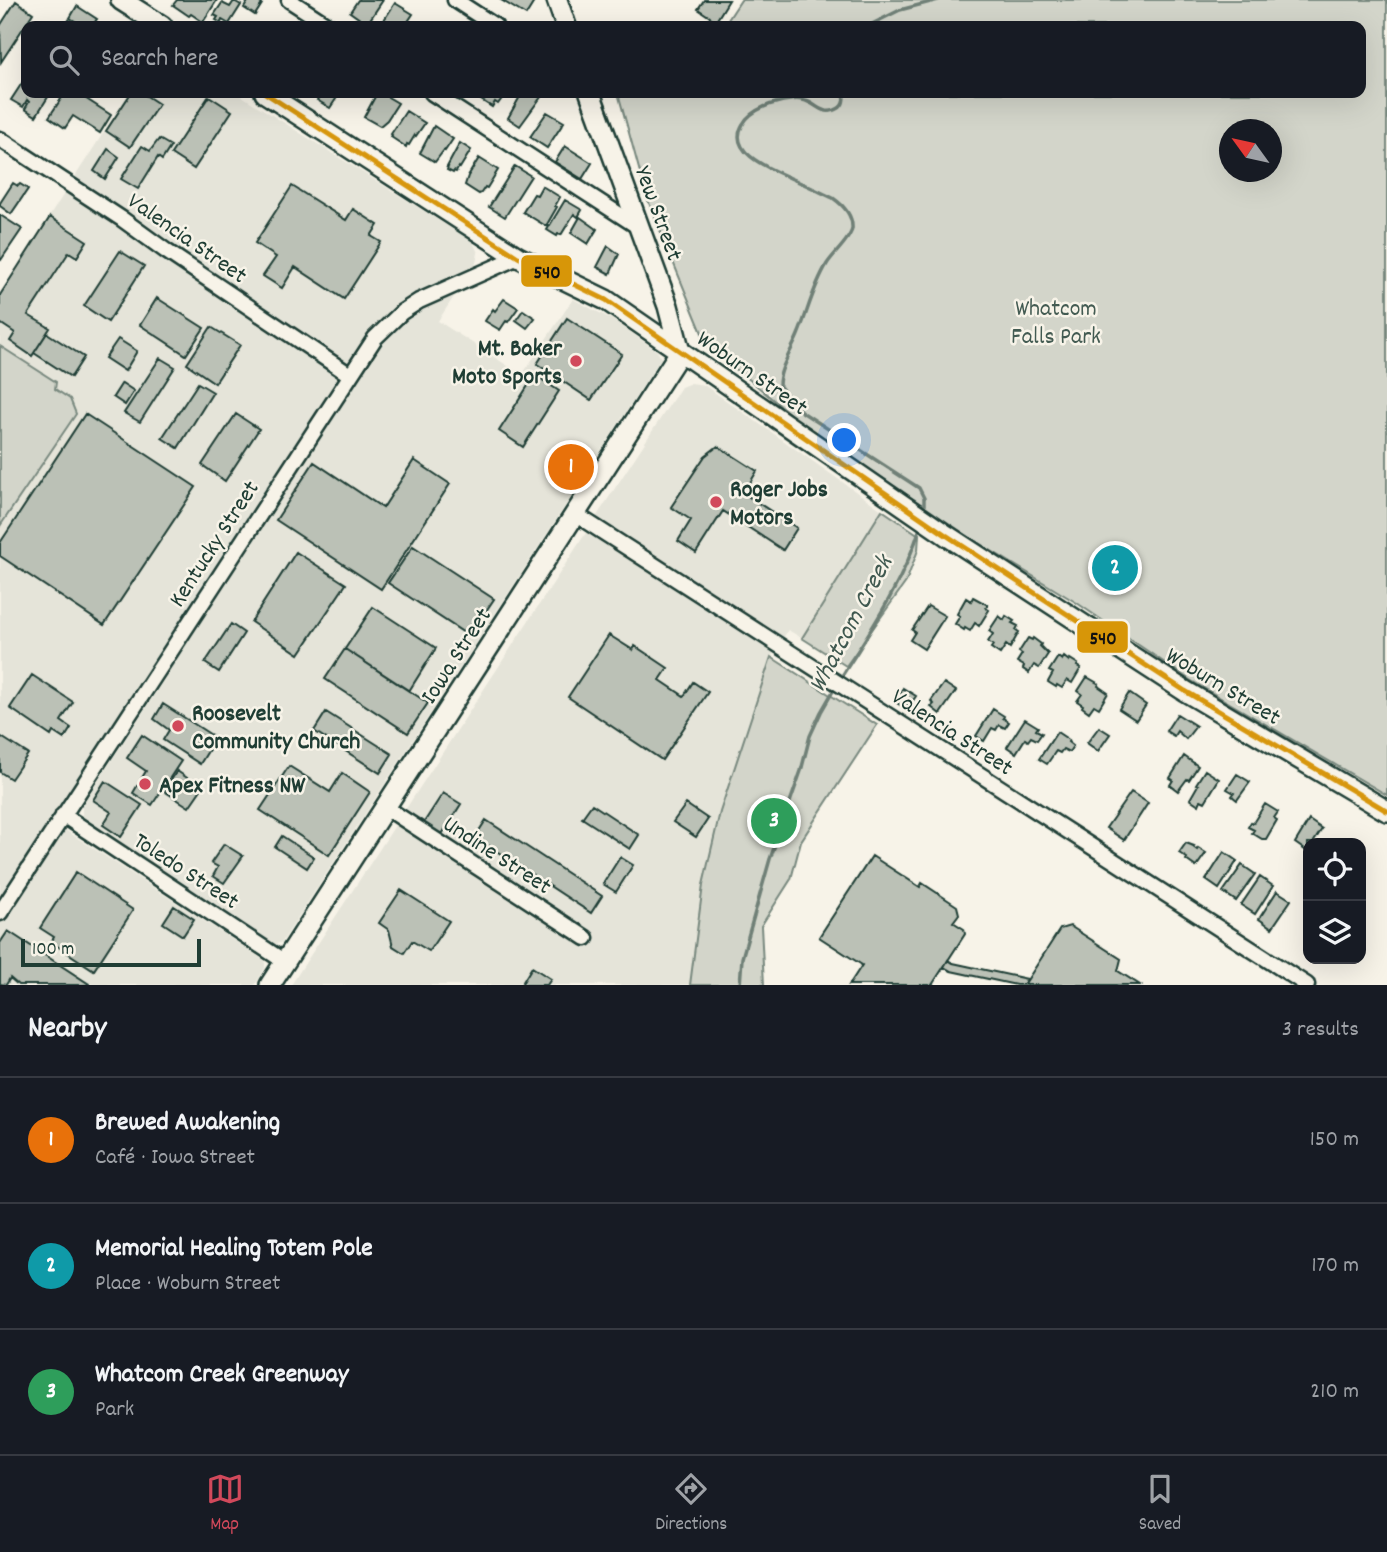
<!DOCTYPE html>
<meta charset="utf-8">
<style>
:root{--surface:#171b24;--page:#242831;--text:#f1f3f6;--muted:#9ea1a6;--line:#363941;--accent:#d1495b}
body{margin:0;font-family:Dekko,sans-serif;background:var(--page);color:var(--text)}
.controls{position:absolute;right:21px;bottom:21px;display:grid;overflow:hidden;border-radius:14px;box-shadow:0 7px 28px #0002}
.controls button{width:63px;height:63px;display:grid;place-items:center;padding:0;border:0;border-bottom:2px solid var(--line);background:var(--surface);color:var(--text);font:35px sans-serif}
.compass{position:absolute;left:1219px;top:119px;width:63px;height:63px;border-radius:50%;background:var(--surface);box-shadow:0 7px 28px #0002;rotate:303deg}
.scale{position:absolute;left:21px;bottom:18px;width:180px;box-sizing:border-box;padding-left:7px;border:4px solid #1f3d34;border-top:0;font-size:19px;line-height:24px;white-space:nowrap;color:#1f3d34;-webkit-text-stroke:5px #f7f3e8;paint-order:stroke}
.you{position:absolute;left:845px;top:441px;width:24px;height:24px;margin:-18px;border:5px solid #fff;border-radius:50%;background:#1a73e8;box-shadow:0 0 0 10px #1a73e833}
.badge{display:grid;place-items:center;width:46px;height:46px;border-radius:50%;background:var(--accent);color:#fff;font-size:23px;font-weight:700}
.pin{position:absolute;translate:-50% -50%;border:4px solid #fff;box-shadow:0 2px 7px #0006}
.list{margin:0;padding:0;list-style:none}
h2{display:flex;justify-content:space-between;align-items:center;height:91px;margin:0;padding:0 28px;font-size:30px}
h2 small{font-size:23px;font-weight:400;color:var(--muted)}
.list li{display:grid;grid-template-columns:46px 1fr auto;gap:21px;align-items:center;box-sizing:border-box;height:126px;padding:0 28px;border-top:2px solid var(--line)}
.list b{display:block;font-size:26px;white-space:nowrap}
.list p{margin:0;font-size:23px;white-space:nowrap;color:var(--muted)}
.list em{font-size:23px;font-style:normal;color:var(--muted)}
.icon{flex:none;width:38px;height:38px;fill:none;stroke:currentColor;stroke-width:2;stroke-linecap:round;stroke-linejoin:round}
.map{position:relative;flex:none;width:1387px;height:985px;overflow:hidden}
.search{position:absolute;background:var(--surface);box-shadow:0 7px 28px #0002;left:21px;right:21px;top:21px;height:77px;display:flex;align-items:center;gap:18px;box-sizing:border-box;padding:0 24px;border-radius:14px;color:var(--muted);font-size:26px}
.sheet{height:469px;background:var(--surface)}
nav{display:flex;justify-content:space-around;align-items:center;box-sizing:border-box;height:98px;border-top:2px solid var(--line);background:var(--surface);font-size:19px;color:var(--muted)}
nav a{display:grid;justify-items:center;gap:4px}
nav .on{color:var(--accent)}
.map>svg:first-child{display:block}
.built{fill:#e5e4d9}
.green{fill:#d3d5ca;stroke:#79897f;stroke-width:2;fill-rule:evenodd}
.lines{fill:none;stroke-linecap:round;stroke-linejoin:round}
.stream{stroke:#6f8077;stroke-width:3.5}
.building{fill:#bbc1b6;stroke:#1f3d34;stroke-width:2}
.street-casing{stroke:#1f3d34;stroke-width:19}
.secondary-casing{stroke:#1f3d34;stroke-width:24}
.street{stroke:#f7f3e8;stroke-width:14}
.secondary{stroke:#f7f3e8;stroke-width:19}
.bus-1-casing{stroke:#f7f3e8;stroke-width:10}
.bus-1{stroke:#d79608;stroke-width:5}
.poi-dot{fill:#d1495b;stroke:#f7f3e8;stroke-width:2.5}
.labels{text-anchor:middle;stroke-width:5;stroke-linejoin:round;paint-order:stroke}
.street-label{font-size:24px;fill:#1f3d34;stroke:#f7f3e8}
.park-label{font-size:24px;fill:#435b52;stroke:#f7f3e8}
.poi-label{font-size:24px;font-weight:bold;fill:#1f3d34;stroke:#f7f3e8;text-anchor:start}
.water-label{font-size:26px;font-style:italic;fill:#405950;stroke:#f7f3e8}
.line-badge{stroke:#f7f3e8;stroke-width:2.5}
.pale-badge-label{font-size:19px;text-anchor:middle;font-weight:bold;fill:#111}
</style>
<div class="map">
<svg width="1387" height="985" viewBox="0 0 1387 985">
<rect width="100%" height="100%" fill="#f7f3e8"/>
<filter id="ink" filterUnits="userSpaceOnUse"><feTurbulence type="fractalNoise" baseFrequency=".0143" numOctaves="2"/><feDisplacementMap in="SourceGraphic" scale="14" xChannelSelector="R" yChannelSelector="G"/><feConvolveMatrix kernelMatrix="1 2 1 2 8 2 1 2 1" color-interpolation-filters="sRGB"/></filter>
<g filter="url(#ink)">
<path class="built" d="M129,93H237L473,242L478,253L476,263L438,321L522,375L573,299L613,320L657,351L661,358L282,942L276,944L272,942L84,819L82,816V806L168,674L153,663L50,820L262,959L265,961V968L255,985H0V293Z
M691,383L704,385L882,510L802,638L788,630L771,657L713,985H291L681,387Z"/>
<path class="green" d="M741,0H1387V795L1190,680L1077,603L972,539L797,420L744,375L709,350L647,198L618,93H1361V26H724ZM1230,130H1272V172H1230Z
M0,346L56,382L55,389L70,399L76,414L0,526Z
M882,510L919,535L918,550L906,582L846,666L802,638Z
M771,657L877,725L801,841L791,879L761,926L764,985H690L703,885L720,812Z"/>
<g class="lines">
<path class="stream" d="M868,26L900,10L938,0
M844,93C844,101 844,107 835,110C823,115 816,104 806,101C801,99 795,99 790,100C774,102 751,109 743,124C724,155 779,172 799,182C811,187 822,193 833,198C843,205 853,216 852,229C850,240 833,254 827,264C813,287 808,311 798,335C792,350 779,368 779,385L793,404L802,412L919,488L924,498V511
M840,679C871,630 904,581 921,525
M740,985L742,958L770,859L801,771L810,736L821,712L836,686"/>
</g>
<path class="building" d="M177,0H217L203,22L191,14L189,16L173,5Z
M249,0H256L262,4L255,15L244,8Z
M358,0H383L367,24L350,12Z
M501,0H531L534,2L526,15Z
M704,0H729L716,21L698,9Z
M16,1L33,13L1,62L0,26Z
M234,1L241,5L229,24L222,20L221,23L216,20L218,17L214,15L222,3L230,7Z
M395,3L413,14L405,26H380Z
M77,6L97,19L92,26H65L69,20L76,25L78,23L70,18Z
M24,80L26,82V93H42L48,97L36,116L25,109L29,102L27,100L23,107L11,100Z
M65,93H77L111,115L100,133L73,116L65,128L49,117Z
M131,93H142L159,104L130,147L106,131Z
M321,93H340L330,108L317,100Z
M377,93H381L398,103L387,120L380,126L364,117Z
M486,93H506L498,104L495,102L492,107L481,100Z
M522,93H534L541,97L520,126L508,118Z
M209,96L232,111L194,169L171,154Z
M406,111L425,123L416,136L415,135L409,145L407,144L406,147L391,137L392,135L391,134Z
M547,112L564,122L547,148L530,137Z
M434,126L453,139L445,151L444,150L435,162L420,153Z
M159,139L171,146L162,160L158,157L138,189L121,179L142,146L150,151Z
M460,143L471,150L460,168L459,167L456,172L454,171L453,173L447,170L448,167H447Z
M565,146L592,163L582,179L555,162Z
M108,149L119,157L105,179L94,171Z
M479,158L498,170L487,188L485,187L481,193L479,194L465,185L468,176Z
M515,166L531,176L505,217L489,207Z
M13,183L18,186L20,184L28,189L11,214L0,206V203Z
M292,186L346,220L353,209L378,225L371,236L381,242L344,299L295,267L282,288L263,276L276,257L255,243Z
M542,186L560,197L555,206L557,207L546,226L523,212L534,194L537,195Z
M565,200L582,210L578,217L574,214L561,235L558,234L557,236L547,230Z
M0,215L22,229L1,260L0,259Z
M50,217L87,241L77,257L69,252L28,315L50,328L32,356L10,341L15,333L0,323V295Z
M580,217L597,229L588,244L571,233Z
M608,246L619,254L610,274L597,267Z
M120,251L144,266L108,322L84,306Z
M157,298L204,328L186,355L140,325Z
M504,299L518,308L508,322L506,321L500,330L485,321L493,309L495,311Z
M523,310L535,318L527,328L516,320Z
M567,318L622,354L591,400L537,364Z
M211,327L240,345L215,383L187,364Z
M47,333L84,357L71,377L34,353Z
M118,339L137,351L125,371L105,358Z
M160,358L175,367L140,422L124,413Z
M535,375L559,391L523,447L499,431Z
M122,383L134,391L125,405L113,397Z
M198,383L213,392L178,448L162,438Z
M85,414L196,487L104,625L0,556V543Z
M236,414L259,429L225,481L202,465Z
M718,446L757,471L748,486L753,490L749,497L797,528L783,550L723,511L696,553L678,541L691,520L671,507L705,456Z
M414,460L450,484L381,589L276,520L314,462L383,508Z
M413,546L494,599L469,636L388,583Z
M296,552L346,584L299,654L251,622Z
M973,597L988,605L986,608L989,610L979,626L975,623L970,631L965,628L964,630L955,624L960,616L957,614L966,598L971,601Z
M928,606L945,616L924,649L910,640L915,632L912,630Z
M373,607L436,648L409,691L345,649Z
M999,616L1004,620L1006,616L1014,621L1012,623L1018,626L1016,630L1019,632L1010,648L1006,645L1000,654L991,648L993,645L988,642L993,634L989,631Z
M231,624L244,633L219,672L205,663Z
M609,635L633,650L635,646L668,668L660,680L684,696L693,682L708,692L662,760L568,697Z
M1028,638L1032,640L1033,638L1041,644L1040,646L1048,654L1039,668L1034,665L1029,673L1023,669L1024,666L1017,662L1022,654L1019,652Z
M345,649L428,703L408,733L325,679Z
M1058,657L1062,660L1064,657L1069,661L1070,659L1078,664L1077,666L1081,668L1072,683L1067,680L1062,688L1057,685L1056,687L1048,682L1053,673L1049,671Z
M32,675L73,702L61,721L71,728L64,739L53,732L51,736L10,708Z
M1087,677L1099,684L1098,686L1108,693L1099,708L1094,705L1089,712L1082,707L1083,705L1077,701L1082,694L1078,691Z
M944,683L956,691L940,714L931,707L934,704L931,701Z
M903,688L916,696L910,705L908,704L905,708L895,702Z
M1129,693L1146,705L1136,720L1119,709Z
M163,704L216,738L200,764L163,740L169,730L154,719Z
M993,709L1004,716L1003,718L1009,722L1005,728L999,725L996,730L992,728L984,741L976,736Z
M326,712L392,754L380,773L314,731Z
M1177,714L1196,726L1186,739L1177,731L1174,736L1166,731Z
M1025,719L1038,727L1036,730L1042,733L1037,740L1031,737L1028,741L1025,739L1016,753L1007,747Z
M1099,727L1110,734L1098,751L1087,743Z
M1057,732L1069,740L1068,742L1073,746L1069,752L1063,749L1060,753L1056,751L1047,764L1039,759Z
M142,735L181,761L152,805L133,793L146,771L127,758Z
M0,736L28,754L11,779L0,772Z
M1184,756L1198,766L1189,780L1187,779L1178,791L1170,785L1173,780L1170,778Z
M289,766L330,792L342,773L370,792L329,855L260,810Z
M1205,770L1219,779L1205,802L1201,800L1199,805L1190,799L1198,785L1196,784Z
M177,771L202,788L189,807L164,791Z
M1237,774L1250,782L1237,800L1232,796L1234,793L1227,789Z
M105,781L142,805L121,837L103,825L111,812L93,800Z
M1131,792L1148,803L1124,840L1106,828Z
M443,793L461,804L439,839L421,827Z
M592,804L639,835L630,849L582,818Z
M686,804L708,819L696,837L673,822Z
M1265,804L1278,812L1274,818L1277,820L1266,839H1262L1252,833L1254,830L1248,827L1251,822L1253,823Z
M486,820L602,896L591,913L475,837Z
M1309,820L1322,829L1313,843H1308V852L1295,843Z
M282,836L314,857L307,868L275,847Z
M1186,843L1194,846L1193,847L1197,850L1198,848L1206,853L1196,867L1186,860L1187,858L1179,853Z
M224,844L243,856L224,883L213,876L218,867L211,863Z
M1224,852L1237,861L1219,889L1206,880Z
M872,856L920,887L922,883L957,906L959,914L953,922L964,929L965,934L932,985H849L862,965L819,937Z
M620,857L633,865L616,892L603,884Z
M1242,865L1255,874L1236,901L1223,892Z
M76,872L133,910L94,970L51,942L54,937L40,928Z
M1260,877L1273,886L1255,914L1241,905Z
M401,890L449,921L429,951L412,941L404,953L393,946L389,930L379,923Z
M1277,891L1291,900L1272,928L1259,919Z
M174,906L194,919L183,936L163,923Z
M1070,926L1121,959L1118,971L1140,985H1024L1060,929Z
M8,931L89,984L88,985H18L10,978L6,985L0,984V943Z
M948,960L953,963L1027,979L1024,985H1016L951,971L944,967Z
M532,967L551,979L547,985H521Z"/>
<g class="lines">
<g class="street-casing">
<path id="street" d="M289,0L329,26
M455,0L495,26
M432,93L640,228
M0,139L122,219L166,251L350,375
M575,514L1307,985
M385,807L586,938
M63,815L285,962
M0,913L375,338L402,312L419,301L518,257"/>
</g>
<g class="secondary-casing">
<path id="secondary" d="M121,0L162,26
M557,0L566,26
M265,93L518,257L606,300L946,535L1122,650L1185,691L1387,811
M590,93L668,306L680,352
M270,985L680,352"/>
</g>
<use href="#street" class="street"/>
<use href="#secondary" class="secondary"/>
<g class="bus-1-casing">
<path id="bus-1" d="M265,93L518,257L606,300L946,535L1185,691L1387,811"/>
</g>
<use href="#bus-1" class="bus-1"/>
</g>
</g>
<g class="poi-dot">
<circle cx="576" cy="361" r="7"/>
<circle cx="716" cy="502" r="7"/>
<circle cx="178" cy="726" r="7"/>
<circle cx="145" cy="784" r="7"/>
</g>
<g class="labels">
<g class="street-label">
<text transform="translate(660 213) rotate(70)" y="8">Yew Street</text>
<text transform="translate(188 237) rotate(35)" y="8">Valencia Street</text>
<text transform="translate(753 372) rotate(35)" y="8">Woburn Street</text>
<text transform="translate(213 543) rotate(-57)" y="8">Kentucky Street</text>
<text transform="translate(455 655) rotate(-57)" y="8">Iowa Street</text>
<text transform="translate(1224 685) rotate(31)" y="8">Woburn Street</text>
<text transform="translate(953 731) rotate(33)" y="8">Valencia Street</text>
<text transform="translate(498 854) rotate(33)" y="8">Undine Street</text>
<text transform="translate(187 870) rotate(33)" y="8">Toledo Street</text>
</g>
<g class="park-label">
<text x="1056" y="315">Whatcom<tspan x="1056" dy="28">Falls Park</tspan></text>
</g>
<g class="poi-label">
<text x="562" y="355" text-anchor="end">Mt. Baker<tspan x="562" dy="28">Moto Sports</tspan></text>
<text x="730" y="496">Roger Jobs<tspan x="730" dy="28">Motors</tspan></text>
<text x="192" y="720">Roosevelt<tspan x="192" dy="28">Community Church</tspan></text>
<text x="159" y="792">Apex Fitness NW</text>
</g>
<g class="water-label">
<text transform="translate(849 623) rotate(-62)" y="9">Whatcom Creek</text>
</g>
</g>
<g class="line-badge">
<rect x="520" y="254" width="53" height="34" rx="7" fill="#d79608"/>
<rect x="1076" y="620" width="53" height="34" rx="7" fill="#d79608"/>
</g>
<g class="pale-badge-label">
<text x="547" y="278">540</text>
<text x="1103" y="644">540</text>
</g>
</svg>
<div class="controls">
<button><svg class="icon" aria-label="locate" viewBox="0 0 24 24"><circle cx="12" cy="12" r="6"/><path d="M12 2v4M12 18v4M2 12h4M18 12h4"/></svg></button>
<button><svg class="icon" aria-label="layers" viewBox="0 0 24 24"><path d="M12 4l9 5-9 5-9-5zM3 14l9 5 9-5"/></svg></button>
</div>
<svg class="compass" viewBox="-18 -18 36 36"><path d="M0-13l5 13h-10z" fill="#e53935"/><path d="M0 13l5-13h-10z" fill="#9ea1a6"/></svg>
<div class="scale">100 m</div>
<div class="you"></div>
<div class="pin badge" style="left:571px;top:467px;background:#e8710a">1</div>
<div class="pin badge" style="left:1115px;top:568px;background:#0f9aa8">2</div>
<div class="pin badge" style="left:774px;top:821px;background:#2e9e5b">3</div>
<div class="search"><svg class="icon" aria-label="search" viewBox="0 0 24 24"><circle cx="10" cy="10" r="6"/><path d="M15 15l6 6"/></svg>Search here</div>
</div>
<section class="sheet">
<h2>Nearby<small>3 results</small></h2>
<ul class="list">
<li><span class="badge" style="background:#e8710a">1</span><div><b>Brewed Awakening</b><p>Café · Iowa Street</p></div><em>150 m</em></li>
<li><span class="badge" style="background:#0f9aa8">2</span><div><b>Memorial Healing Totem Pole</b><p>Place · Woburn Street</p></div><em>170 m</em></li>
<li><span class="badge" style="background:#2e9e5b">3</span><div><b>Whatcom Creek Greenway</b><p>Park</p></div><em>210 m</em></li>
</ul>
</section>
<nav>
<a class="on"><svg class="icon" aria-label="map" viewBox="0 0 24 24"><path d="M3 6l6-2 6 2 6-2v14l-6 2-6-2-6 2zM9 4v14M15 6v14"/></svg>Map</a>
<a><svg class="icon" aria-label="directions" viewBox="0 0 24 24"><path d="M12 3l9 9-9 9-9-9zM9 14v-3h6M13 9l2 2-2 2"/></svg>Directions</a>
<a><svg class="icon" aria-label="saved" viewBox="0 0 24 24"><path d="M7 4h10v16l-5-4-5 4z"/></svg>Saved</a>
</nav>
